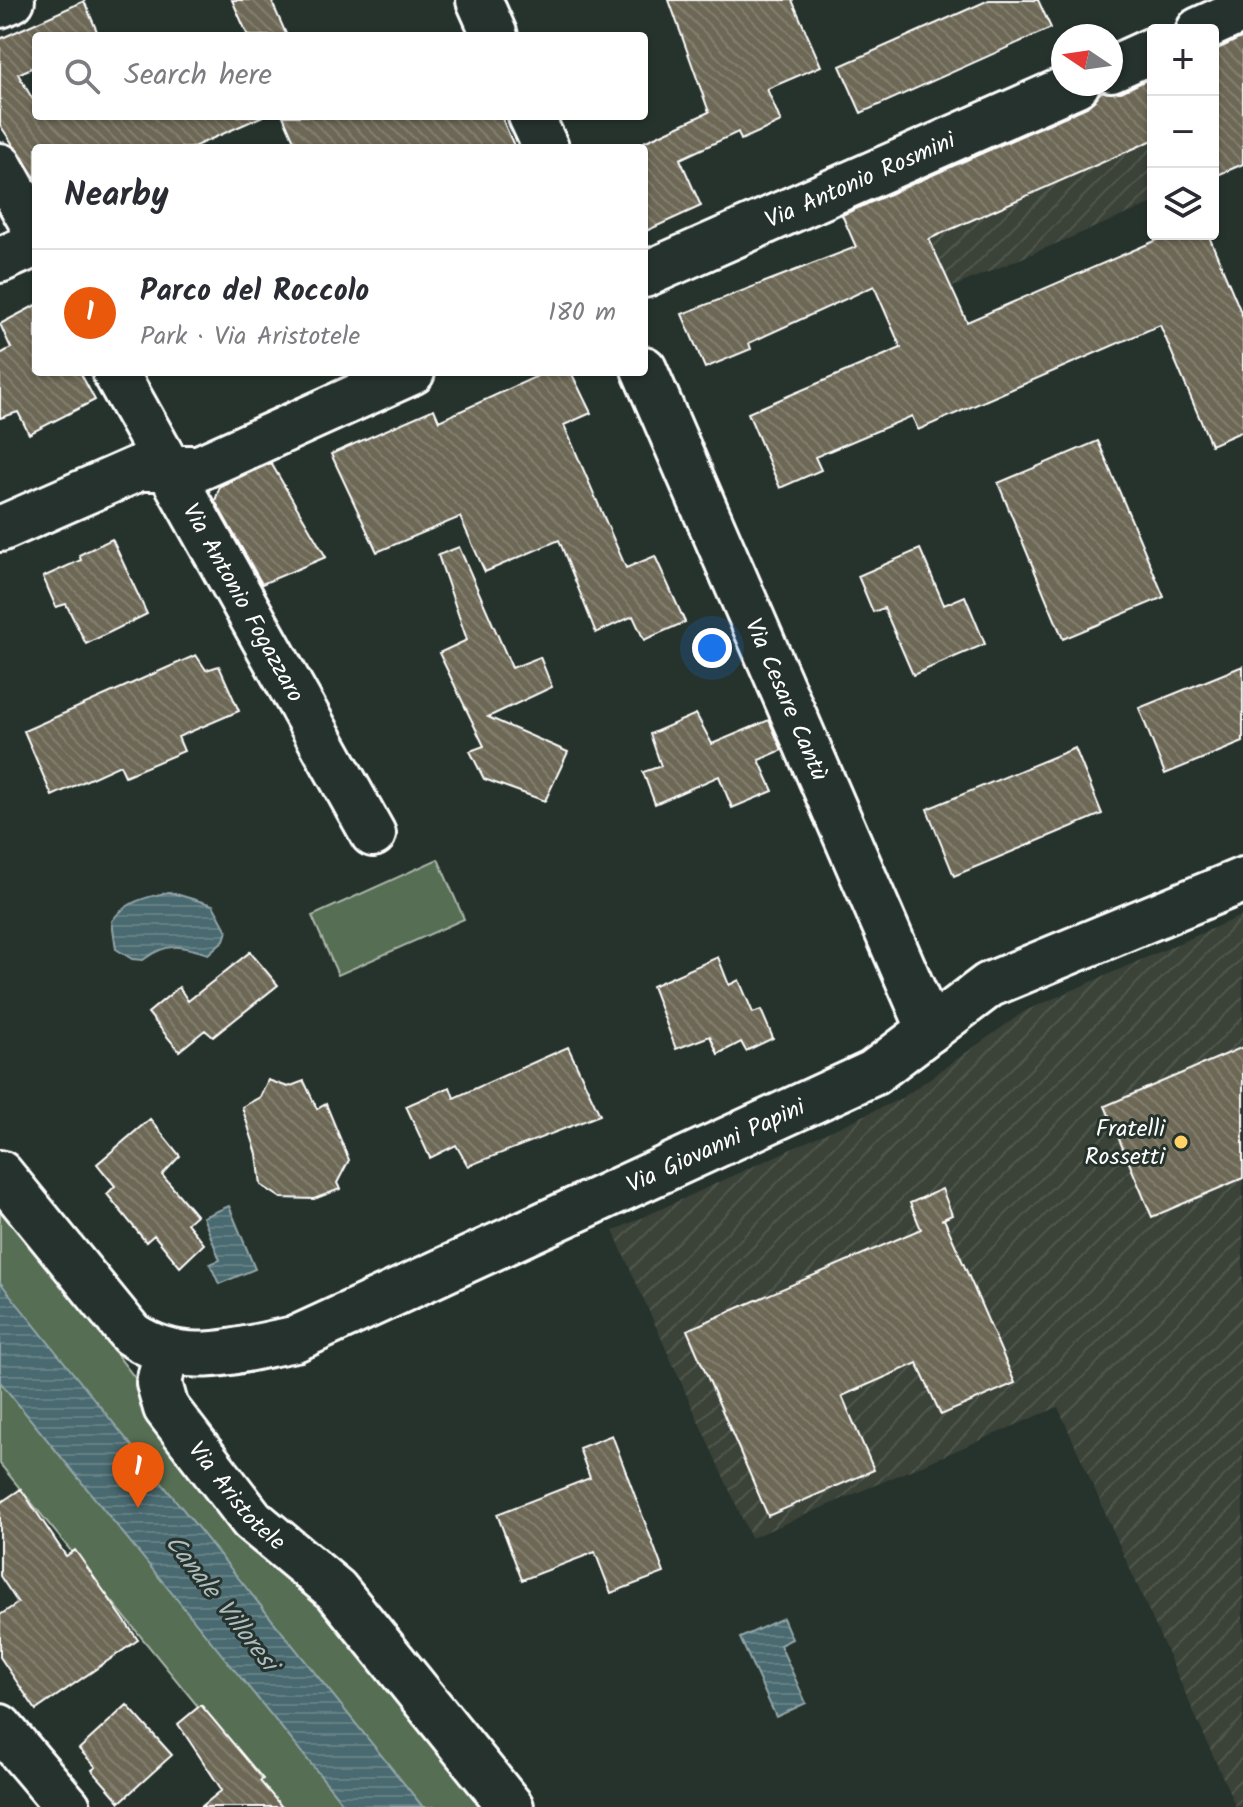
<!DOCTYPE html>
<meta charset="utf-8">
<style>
:root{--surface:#fff;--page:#f7f7f7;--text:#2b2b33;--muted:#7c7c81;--line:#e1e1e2;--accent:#ea580c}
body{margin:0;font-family:Kalam,sans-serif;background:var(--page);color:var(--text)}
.controls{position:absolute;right:24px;top:24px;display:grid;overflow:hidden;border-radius:8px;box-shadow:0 2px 6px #0004}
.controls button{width:72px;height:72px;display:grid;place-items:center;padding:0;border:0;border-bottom:2px solid var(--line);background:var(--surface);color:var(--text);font:40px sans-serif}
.compass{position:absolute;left:1051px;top:24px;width:72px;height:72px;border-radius:50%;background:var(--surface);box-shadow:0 2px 6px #0004;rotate:283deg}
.you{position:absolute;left:712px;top:648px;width:28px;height:28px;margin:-20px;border:6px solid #fff;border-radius:50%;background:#1a73e8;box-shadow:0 0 0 12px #1a73e833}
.badge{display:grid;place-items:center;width:52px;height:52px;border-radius:50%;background:var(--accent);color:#fff;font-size:26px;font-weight:700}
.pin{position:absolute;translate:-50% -66px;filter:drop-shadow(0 2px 4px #0008)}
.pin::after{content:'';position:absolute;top:42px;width:28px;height:24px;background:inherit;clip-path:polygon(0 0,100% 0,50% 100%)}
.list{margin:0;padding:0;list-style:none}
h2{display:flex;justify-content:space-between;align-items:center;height:104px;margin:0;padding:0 32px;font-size:34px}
h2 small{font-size:26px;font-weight:400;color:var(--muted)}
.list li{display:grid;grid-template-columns:52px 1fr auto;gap:24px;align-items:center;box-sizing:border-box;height:128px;padding:0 32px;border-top:2px solid var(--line)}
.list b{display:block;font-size:30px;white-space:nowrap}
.list p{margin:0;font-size:26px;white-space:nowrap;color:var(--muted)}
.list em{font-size:26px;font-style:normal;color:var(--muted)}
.icon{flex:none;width:44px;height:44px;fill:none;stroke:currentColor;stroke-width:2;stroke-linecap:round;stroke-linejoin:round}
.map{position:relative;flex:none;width:1243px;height:1807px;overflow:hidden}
.search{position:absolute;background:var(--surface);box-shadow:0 2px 6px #0004;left:32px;top:32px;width:616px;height:88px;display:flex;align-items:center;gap:20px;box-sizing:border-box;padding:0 28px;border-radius:8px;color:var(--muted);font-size:30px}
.panel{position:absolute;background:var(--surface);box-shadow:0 2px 6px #0004;left:32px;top:144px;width:616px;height:232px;border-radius:8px}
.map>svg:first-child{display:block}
.industrial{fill:url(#industrial-furrows)}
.green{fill:#566e53;stroke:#aab6a9;stroke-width:2}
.water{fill:url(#water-rules);stroke:#92a6a9;stroke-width:2}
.building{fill:url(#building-back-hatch);stroke:#fff;stroke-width:2}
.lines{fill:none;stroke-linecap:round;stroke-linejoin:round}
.minor-casing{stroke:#fff;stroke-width:50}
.minor{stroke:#26332d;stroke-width:44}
.poi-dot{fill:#ffd166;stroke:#26332d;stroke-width:3}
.labels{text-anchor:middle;stroke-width:6;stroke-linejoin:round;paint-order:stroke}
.street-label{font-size:24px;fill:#fff;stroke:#26332d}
.poi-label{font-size:24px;fill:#fff;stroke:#26332d;text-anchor:end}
.water-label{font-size:26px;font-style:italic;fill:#aebcbf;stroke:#26332d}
</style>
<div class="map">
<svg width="1243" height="1807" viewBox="0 0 1243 1807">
<defs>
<pattern id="industrial-furrows" width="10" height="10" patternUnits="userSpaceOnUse" patternTransform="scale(2)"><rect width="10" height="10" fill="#3b4339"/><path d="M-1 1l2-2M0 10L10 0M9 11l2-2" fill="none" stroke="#4f564d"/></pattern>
<pattern id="water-rules" width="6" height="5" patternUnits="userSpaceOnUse" patternTransform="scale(2)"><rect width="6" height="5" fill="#4a6a70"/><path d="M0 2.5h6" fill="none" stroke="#658085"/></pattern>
<pattern id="building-back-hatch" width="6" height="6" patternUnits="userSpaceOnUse" patternTransform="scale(2)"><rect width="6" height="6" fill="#6d6856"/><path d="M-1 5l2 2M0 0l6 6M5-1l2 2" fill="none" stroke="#837f6f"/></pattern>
</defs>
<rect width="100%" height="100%" fill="#26332d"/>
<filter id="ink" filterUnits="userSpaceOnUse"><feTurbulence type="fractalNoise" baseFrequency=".0125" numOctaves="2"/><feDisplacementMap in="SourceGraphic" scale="16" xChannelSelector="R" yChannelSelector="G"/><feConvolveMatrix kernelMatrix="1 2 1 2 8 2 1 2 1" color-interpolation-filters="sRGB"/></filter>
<g filter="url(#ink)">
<path class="industrial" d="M1153,54V203L886,315L839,207Z
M1243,915V1807H1236L1058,1407L751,1538L613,1231L902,1098L1025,1011Z"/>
<path class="green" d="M438,859L464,919L338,975L312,916Z
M0,1203L216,1483L504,1807H280L0,1464Z"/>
<path class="water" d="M169,892L213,905L227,931L224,940L208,954C180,945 167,942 143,960L132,959L116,949L112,921C126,901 147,897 169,892Z
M229,1206L255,1269L219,1284L210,1264L220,1260L203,1217Z
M0,1282L7,1291L423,1807H346L0,1382Z
M783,1618L792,1639L780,1645L806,1703L776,1717L740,1638Z"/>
<path class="building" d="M232,0H271L287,36H248Z
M669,0H792L821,66L767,89L781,122L741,140L738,132L680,159L701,206L644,232V142L709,112Z
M989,0H1038L1051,28L861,113L840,66Z
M84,1L99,36H36V66L18,74L36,105V116H263L191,148H36V179L0,125V39Z
M1243,37V164L1213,177V51Z
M1153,77V140L929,239L967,322L1171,234H1208L1243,317V431L1211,445L1160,325L918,430L912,416L815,457L821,470L780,488L748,413L901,348L874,286L749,343L751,349L705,368L682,314L856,247L842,215L1087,107L1102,91L1121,92Z
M283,116H501L515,148H297Z
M36,305V372H80L95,400L29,434L18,412L0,418V354L11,348L0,324Z
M546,372H571L591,413L564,425L626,568L655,556L685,622L644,640L633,616L596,633L559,540L485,572L460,517L377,552L331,454L434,409L439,421Z
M1098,441L1164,597L1063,639L998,483Z
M271,463L326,557L262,584L215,501L220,486Z
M112,539L147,614L86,644L66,604L56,607L43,577L81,560L79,555Z
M459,547L512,668L540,657L552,687L488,717L568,752L545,801L484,779L470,751L484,746L439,653L467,640L438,555Z
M920,549L944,605L965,596L985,644L913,675L884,608L873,612L858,576Z
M196,655L206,670L219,666L239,711L178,737L184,751L125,776L120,765L52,796L24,731Z
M1243,666V742L1165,774L1139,708Z
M696,714L712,744L769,720L782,750L759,760L773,791L732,808L719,776L655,804L643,772L661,766L650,734Z
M1075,748L1102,814L954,876L927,809Z
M250,952L278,985L213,1037L205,1030L179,1051L148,1013L179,987L188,1001Z
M718,957L729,985L739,980L753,1013L761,1010L773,1038L746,1051L741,1042L718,1054L710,1036L676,1049L652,986Z
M568,1047L600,1115L468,1166L456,1145L430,1158L406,1106L450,1087L454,1098Z
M1243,1047V1178L1152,1217L1105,1106Z
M268,1080L288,1087L304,1081L317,1109L326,1104L349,1160L337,1183L340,1189L314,1199L281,1198L261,1185L257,1154L242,1107L260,1097Z
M150,1119L180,1156L162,1175L196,1215L187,1223L204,1244L180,1267L154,1235L146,1242L107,1194L115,1186L97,1164Z
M942,1189L952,1215L941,1220L944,1219L1015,1383L941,1415L917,1363L842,1396L874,1470L768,1516L687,1330L921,1229L910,1203Z
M612,1435L664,1573L611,1593L595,1552L522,1580L497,1514L590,1478L579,1448Z
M21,1489L66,1556L75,1550L138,1640L36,1710L0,1657V1615L18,1603L0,1576V1503Z
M127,1705L172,1755L120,1802L92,1770L96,1767L79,1749Z
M201,1705L263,1779L260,1781L282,1807H201L222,1790L178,1724Z"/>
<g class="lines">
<g class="minor-casing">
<g id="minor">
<path d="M479,0L495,36"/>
<path d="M0,5L12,0"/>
<path d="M1199,30L1243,10"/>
<path d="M1111,69L1153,50"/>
<path d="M531,116L546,148"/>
<path d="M0,166L36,230"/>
<path d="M0,260L36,244"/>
<path id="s1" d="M644,275L1077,84"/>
<path id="s2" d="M644,369L930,1030"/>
<path id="s3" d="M115,372L373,834"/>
<path d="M0,529L139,468H199L412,372"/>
<path id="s4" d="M0,1173L131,1334C185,1370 235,1350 295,1339L873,1073L989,985L1243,880"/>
<path id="s5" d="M166,1353L159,1383L166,1408L252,1520L336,1590L511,1807"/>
<path d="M0,1727L68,1807"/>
</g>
</g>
<use href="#minor" class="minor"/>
</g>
</g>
<circle class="poi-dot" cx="1181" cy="1142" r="8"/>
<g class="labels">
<g class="street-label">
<text dy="8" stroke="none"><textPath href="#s1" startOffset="236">Via Antonio Rosmini</textPath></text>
<text dy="8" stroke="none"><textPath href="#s3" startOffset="264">Via Antonio Fogazzaro</textPath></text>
<text dy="8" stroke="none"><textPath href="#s2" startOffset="360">Via Cesare Cantù</textPath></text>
<text dy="8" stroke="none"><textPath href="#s4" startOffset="840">Via Giovanni Papini</textPath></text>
<text dy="8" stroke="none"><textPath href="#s5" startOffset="170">Via Aristotele</textPath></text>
</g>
<g class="poi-label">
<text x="1165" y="1136">Fratelli<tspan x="1165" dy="28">Rossetti</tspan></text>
</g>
<g class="water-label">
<text transform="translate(222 1602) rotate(52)" y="9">Canale Villoresi</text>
</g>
</g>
</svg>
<div class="controls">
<button>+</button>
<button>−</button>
<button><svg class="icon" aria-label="layers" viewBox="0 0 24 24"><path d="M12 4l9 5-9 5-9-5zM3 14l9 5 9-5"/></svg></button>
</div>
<svg class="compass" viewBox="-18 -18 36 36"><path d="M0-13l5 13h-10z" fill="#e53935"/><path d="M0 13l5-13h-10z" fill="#7c7c81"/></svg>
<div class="you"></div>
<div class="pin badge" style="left:138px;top:1508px">1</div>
<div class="search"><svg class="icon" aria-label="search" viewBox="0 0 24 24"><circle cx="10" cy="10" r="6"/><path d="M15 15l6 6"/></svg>Search here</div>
<section class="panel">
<h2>Nearby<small></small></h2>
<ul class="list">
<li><span class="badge">1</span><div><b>Parco del Roccolo</b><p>Park · Via Aristotele</p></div><em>180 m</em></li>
</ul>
</section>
</div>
